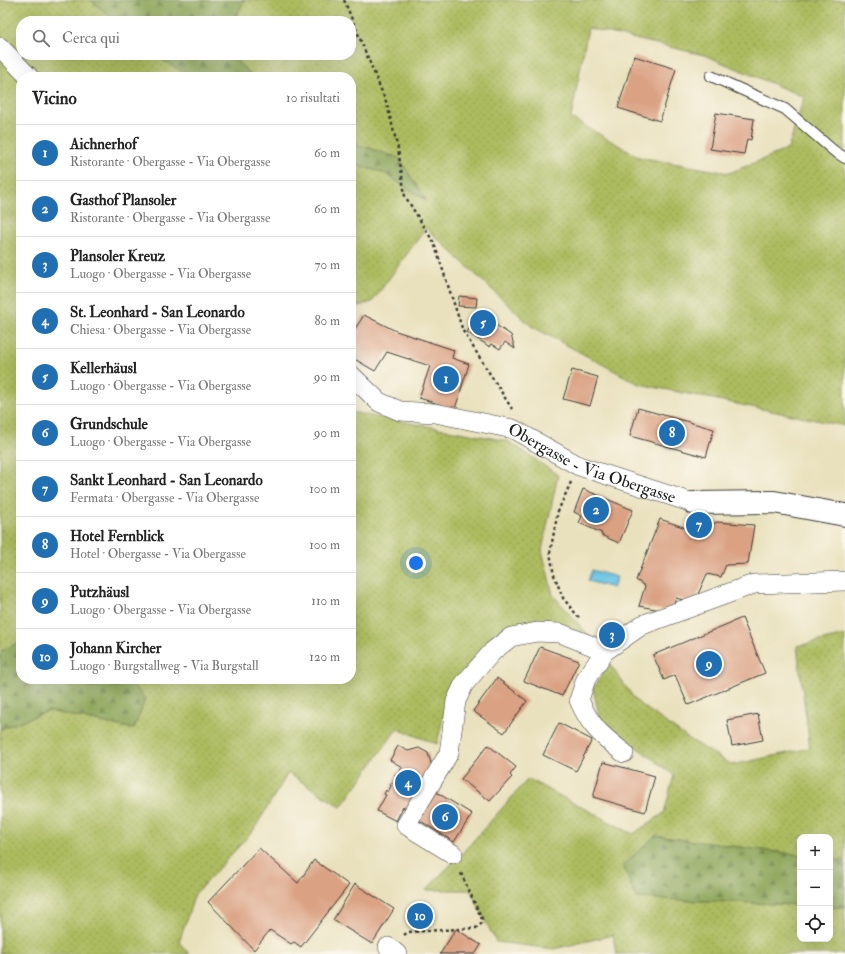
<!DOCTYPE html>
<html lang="it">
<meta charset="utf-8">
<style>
:root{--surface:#fff;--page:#f2f2f2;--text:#222;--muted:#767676;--line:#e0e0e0;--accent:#1f6fb2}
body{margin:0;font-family:"IM FELL Double Pica",serif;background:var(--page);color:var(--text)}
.controls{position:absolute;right:12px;bottom:12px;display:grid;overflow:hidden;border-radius:8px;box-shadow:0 4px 16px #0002}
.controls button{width:36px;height:36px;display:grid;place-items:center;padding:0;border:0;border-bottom:1px solid var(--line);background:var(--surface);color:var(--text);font:20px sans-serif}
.you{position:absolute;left:416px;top:563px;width:14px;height:14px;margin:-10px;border:3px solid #fff;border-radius:50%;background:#1a73e8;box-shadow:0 0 0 6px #1a73e833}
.badge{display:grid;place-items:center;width:26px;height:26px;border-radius:50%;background:var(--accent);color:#fff;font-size:13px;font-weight:700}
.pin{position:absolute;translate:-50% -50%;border:2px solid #fff;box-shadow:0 1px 4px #0006}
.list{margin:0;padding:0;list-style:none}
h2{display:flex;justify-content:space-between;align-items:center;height:52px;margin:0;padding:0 16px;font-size:17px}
h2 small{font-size:13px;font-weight:400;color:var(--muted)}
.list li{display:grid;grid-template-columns:26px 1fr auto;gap:12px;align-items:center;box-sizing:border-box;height:56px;padding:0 16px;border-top:1px solid var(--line)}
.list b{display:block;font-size:15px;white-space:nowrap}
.list p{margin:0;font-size:13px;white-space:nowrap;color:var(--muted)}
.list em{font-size:13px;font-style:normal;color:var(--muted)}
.icon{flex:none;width:22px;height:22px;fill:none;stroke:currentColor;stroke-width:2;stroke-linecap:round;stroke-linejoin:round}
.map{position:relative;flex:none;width:845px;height:954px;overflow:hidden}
.search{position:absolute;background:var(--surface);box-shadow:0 4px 16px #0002;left:16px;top:16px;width:340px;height:44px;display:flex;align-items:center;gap:10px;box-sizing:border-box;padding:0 14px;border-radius:16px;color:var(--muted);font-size:15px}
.panel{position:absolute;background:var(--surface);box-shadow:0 4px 16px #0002;left:16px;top:72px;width:340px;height:612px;border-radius:16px}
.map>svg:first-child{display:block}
.grass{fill:url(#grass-dots);stroke:#646c3d;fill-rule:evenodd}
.forest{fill:url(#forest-firs);stroke:#526038}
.water{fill:url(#water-waves);stroke:#427080}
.building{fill:#daa183}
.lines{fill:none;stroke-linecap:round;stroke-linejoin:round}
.service-casing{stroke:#3b3a34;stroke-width:12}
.minor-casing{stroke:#3b3a34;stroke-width:20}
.tertiary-casing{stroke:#3b3a34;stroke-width:24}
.path{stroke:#3b3a34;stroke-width:2.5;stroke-dasharray:3 3;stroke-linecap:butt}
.service{stroke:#fff;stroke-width:10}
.minor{stroke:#fff;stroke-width:19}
.tertiary{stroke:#fff;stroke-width:22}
.labels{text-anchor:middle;stroke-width:3;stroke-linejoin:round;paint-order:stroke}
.street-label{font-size:17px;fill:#1c1c1c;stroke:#fbf7ec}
</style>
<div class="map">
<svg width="845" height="954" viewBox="0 0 845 954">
<defs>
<pattern id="grass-dots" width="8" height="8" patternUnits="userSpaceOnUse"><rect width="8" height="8" fill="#acbb5e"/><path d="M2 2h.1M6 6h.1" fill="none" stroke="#93a051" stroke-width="1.8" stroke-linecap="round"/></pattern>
<pattern id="forest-firs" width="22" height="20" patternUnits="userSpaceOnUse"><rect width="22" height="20" fill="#89a355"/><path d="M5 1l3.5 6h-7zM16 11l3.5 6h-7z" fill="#6f8446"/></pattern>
<pattern id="water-waves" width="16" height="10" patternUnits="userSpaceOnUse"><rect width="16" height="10" fill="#67c4e5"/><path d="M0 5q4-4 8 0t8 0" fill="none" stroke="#59a8c4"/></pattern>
</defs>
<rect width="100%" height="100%" fill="#fbf7ec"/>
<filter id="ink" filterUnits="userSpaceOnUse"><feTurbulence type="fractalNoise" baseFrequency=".025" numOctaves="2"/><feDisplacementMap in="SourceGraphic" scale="8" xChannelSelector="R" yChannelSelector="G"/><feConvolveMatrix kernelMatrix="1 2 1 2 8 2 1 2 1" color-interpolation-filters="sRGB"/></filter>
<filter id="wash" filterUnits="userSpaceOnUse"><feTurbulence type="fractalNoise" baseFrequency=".012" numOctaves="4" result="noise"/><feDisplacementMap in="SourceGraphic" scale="16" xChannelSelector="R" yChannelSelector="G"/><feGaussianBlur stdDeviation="0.9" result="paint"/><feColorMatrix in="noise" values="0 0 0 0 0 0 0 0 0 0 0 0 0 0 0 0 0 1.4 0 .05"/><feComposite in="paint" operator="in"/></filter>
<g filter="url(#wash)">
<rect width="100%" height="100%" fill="#e9e1bd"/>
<path class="grass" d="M0,0H91L115,21H21V55H155L191,77H21V641L0,652Z
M245,0H845V426L639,384L531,326L426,228L372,302L351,308V163L384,173L425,200L399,158L351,142V77H254L230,55H351V21H233ZM588,28L704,55L804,97L788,149L729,173L639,157L571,118Z
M351,412L508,441L558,475L542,550L553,595L592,639L535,619L489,644L448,696L437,744L397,729L341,807L288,773L253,831L195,894L179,942L189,954H0V729L49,711L134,729L145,699L129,679H351Z
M845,635V861L830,859V837H800V855L655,836L637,898L800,905V939H830V907H845V954H616L613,935L554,949L496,942L470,890H426L464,851L528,779L633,834L664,813L674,775L600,720L593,688L610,664L636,701L686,737L732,765L810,748L797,646Z"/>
<path class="forest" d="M91,0H245L233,21H115Z
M155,55H230L254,77H191Z
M351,142L399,158L426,200L384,173L351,163Z
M21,641V679H129L145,699L134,729L49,711L0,729V652Z
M655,836L800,855V905L636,898L623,865Z
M830,859L845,861V907H830Z"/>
<path class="water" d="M592,570L617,577L613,588L588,581Z"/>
<g id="blocks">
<path class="building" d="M634,56L676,69L660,121L618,108Z
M716,113L754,119L751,140L747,139L744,154L710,149Z
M459,296L477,298L476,307L458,306Z
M479,314L511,335L515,349L505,342L500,349L492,344L490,347L467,332Z
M364,315L396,331L454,350L452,358L469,364L455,409L419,398L430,366L387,352L375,371L351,357V335Z
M572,370L598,377L590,406L563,399Z
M638,408L714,429L706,457L630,436Z
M583,489L633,510L619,543L601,535L602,533L579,523L582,516L574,512Z
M660,519L697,532L717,522L754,525L748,564L726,565L721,577L707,574L694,603L676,598L671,612L639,606L645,586L636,580Z
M742,618L765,673L688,705L675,675L664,680L653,655Z
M540,647L579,661L562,696L524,681Z
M497,678L527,701L504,733L473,711Z
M758,714L763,740L732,746L727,720Z
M559,723L592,740L576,771L543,755Z
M488,745L516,767L510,775L512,777L490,801L461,779Z
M398,746L408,751L419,748L428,753L432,767L407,810L403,807L396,821L377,811L386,795L384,794L386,790L388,792L391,786L390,784L391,783H393L396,777L395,774L397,775L402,767L390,760Z
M603,762L655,776L645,812L593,797Z
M436,792L472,814L454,842L419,820Z
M259,848L298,883L314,860L349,885L301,947L294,942L291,944L270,930L254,950L208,902Z
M355,884L394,909L372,944L333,920Z
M456,929L481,945L475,954H440Z"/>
</g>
</g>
<g filter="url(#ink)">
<use href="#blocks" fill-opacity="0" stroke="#3b3a34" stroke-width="1"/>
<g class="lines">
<g class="service-casing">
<path id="service" d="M711,76L785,109L834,151L845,158"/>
</g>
<g class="minor-casing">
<g id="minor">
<path d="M0,47L29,77"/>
<path id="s1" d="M351,375L379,402L400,411L435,413L513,429L579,466L693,503"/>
<path d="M624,753C601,735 590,726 579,700L586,679L605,651L642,625L754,584L845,581"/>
<path d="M453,854L406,825L449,753L456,701L464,684L493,651L511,637L537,632L560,633L605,651"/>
<path d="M388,947L397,954"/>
</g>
</g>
<g class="tertiary-casing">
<path id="tertiary" d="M693,503L774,502L845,515"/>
</g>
<path class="path" d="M344,0L387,104L398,149L405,196L434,243L463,331L512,409
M571,482L558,511L550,553L554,575L563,598L580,619
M404,935L408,932L476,928L481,924L482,919L460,871"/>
<use href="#service" class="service"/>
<use href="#minor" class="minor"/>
<use href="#tertiary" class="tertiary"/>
</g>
</g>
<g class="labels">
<g class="street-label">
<text dy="6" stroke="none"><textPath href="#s1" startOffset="263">Obergasse - Via Obergasse</textPath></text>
</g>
</g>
</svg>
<div class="controls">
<button>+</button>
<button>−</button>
<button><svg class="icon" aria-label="locate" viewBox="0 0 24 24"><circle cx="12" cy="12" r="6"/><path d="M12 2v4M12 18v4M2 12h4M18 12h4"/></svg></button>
</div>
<div class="you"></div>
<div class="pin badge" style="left:446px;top:379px">1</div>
<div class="pin badge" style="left:596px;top:510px">2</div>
<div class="pin badge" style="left:612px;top:635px">3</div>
<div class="pin badge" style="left:408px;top:783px">4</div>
<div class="pin badge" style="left:483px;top:323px">5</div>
<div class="pin badge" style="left:445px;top:817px">6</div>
<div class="pin badge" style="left:699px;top:525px">7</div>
<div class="pin badge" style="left:672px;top:433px">8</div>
<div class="pin badge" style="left:709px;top:664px">9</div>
<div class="pin badge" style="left:420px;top:916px">10</div>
<div class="search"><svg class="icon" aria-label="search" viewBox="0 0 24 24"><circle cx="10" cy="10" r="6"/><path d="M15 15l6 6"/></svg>Cerca qui</div>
<section class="panel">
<h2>Vicino<small>10 risultati</small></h2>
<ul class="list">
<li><span class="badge">1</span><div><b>Aichnerhof</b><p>Ristorante · Obergasse - Via Obergasse</p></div><em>60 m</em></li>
<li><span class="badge">2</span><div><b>Gasthof Plansoler</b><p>Ristorante · Obergasse - Via Obergasse</p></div><em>60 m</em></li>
<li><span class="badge">3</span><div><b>Plansoler Kreuz</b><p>Luogo · Obergasse - Via Obergasse</p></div><em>70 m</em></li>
<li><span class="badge">4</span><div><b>St. Leonhard - San Leonardo</b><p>Chiesa · Obergasse - Via Obergasse</p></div><em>80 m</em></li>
<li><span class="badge">5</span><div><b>Kellerhäusl</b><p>Luogo · Obergasse - Via Obergasse</p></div><em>90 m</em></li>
<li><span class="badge">6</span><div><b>Grundschule</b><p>Luogo · Obergasse - Via Obergasse</p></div><em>90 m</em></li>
<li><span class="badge">7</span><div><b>Sankt Leonhard - San Leonardo</b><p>Fermata · Obergasse - Via Obergasse</p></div><em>100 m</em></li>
<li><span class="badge">8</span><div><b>Hotel Fernblick</b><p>Hotel · Obergasse - Via Obergasse</p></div><em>100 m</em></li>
<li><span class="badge">9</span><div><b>Putzhäusl</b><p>Luogo · Obergasse - Via Obergasse</p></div><em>110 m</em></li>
<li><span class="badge">10</span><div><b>Johann Kircher</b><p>Luogo · Burgstallweg - Via Burgstall</p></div><em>120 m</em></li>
</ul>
</section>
</div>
